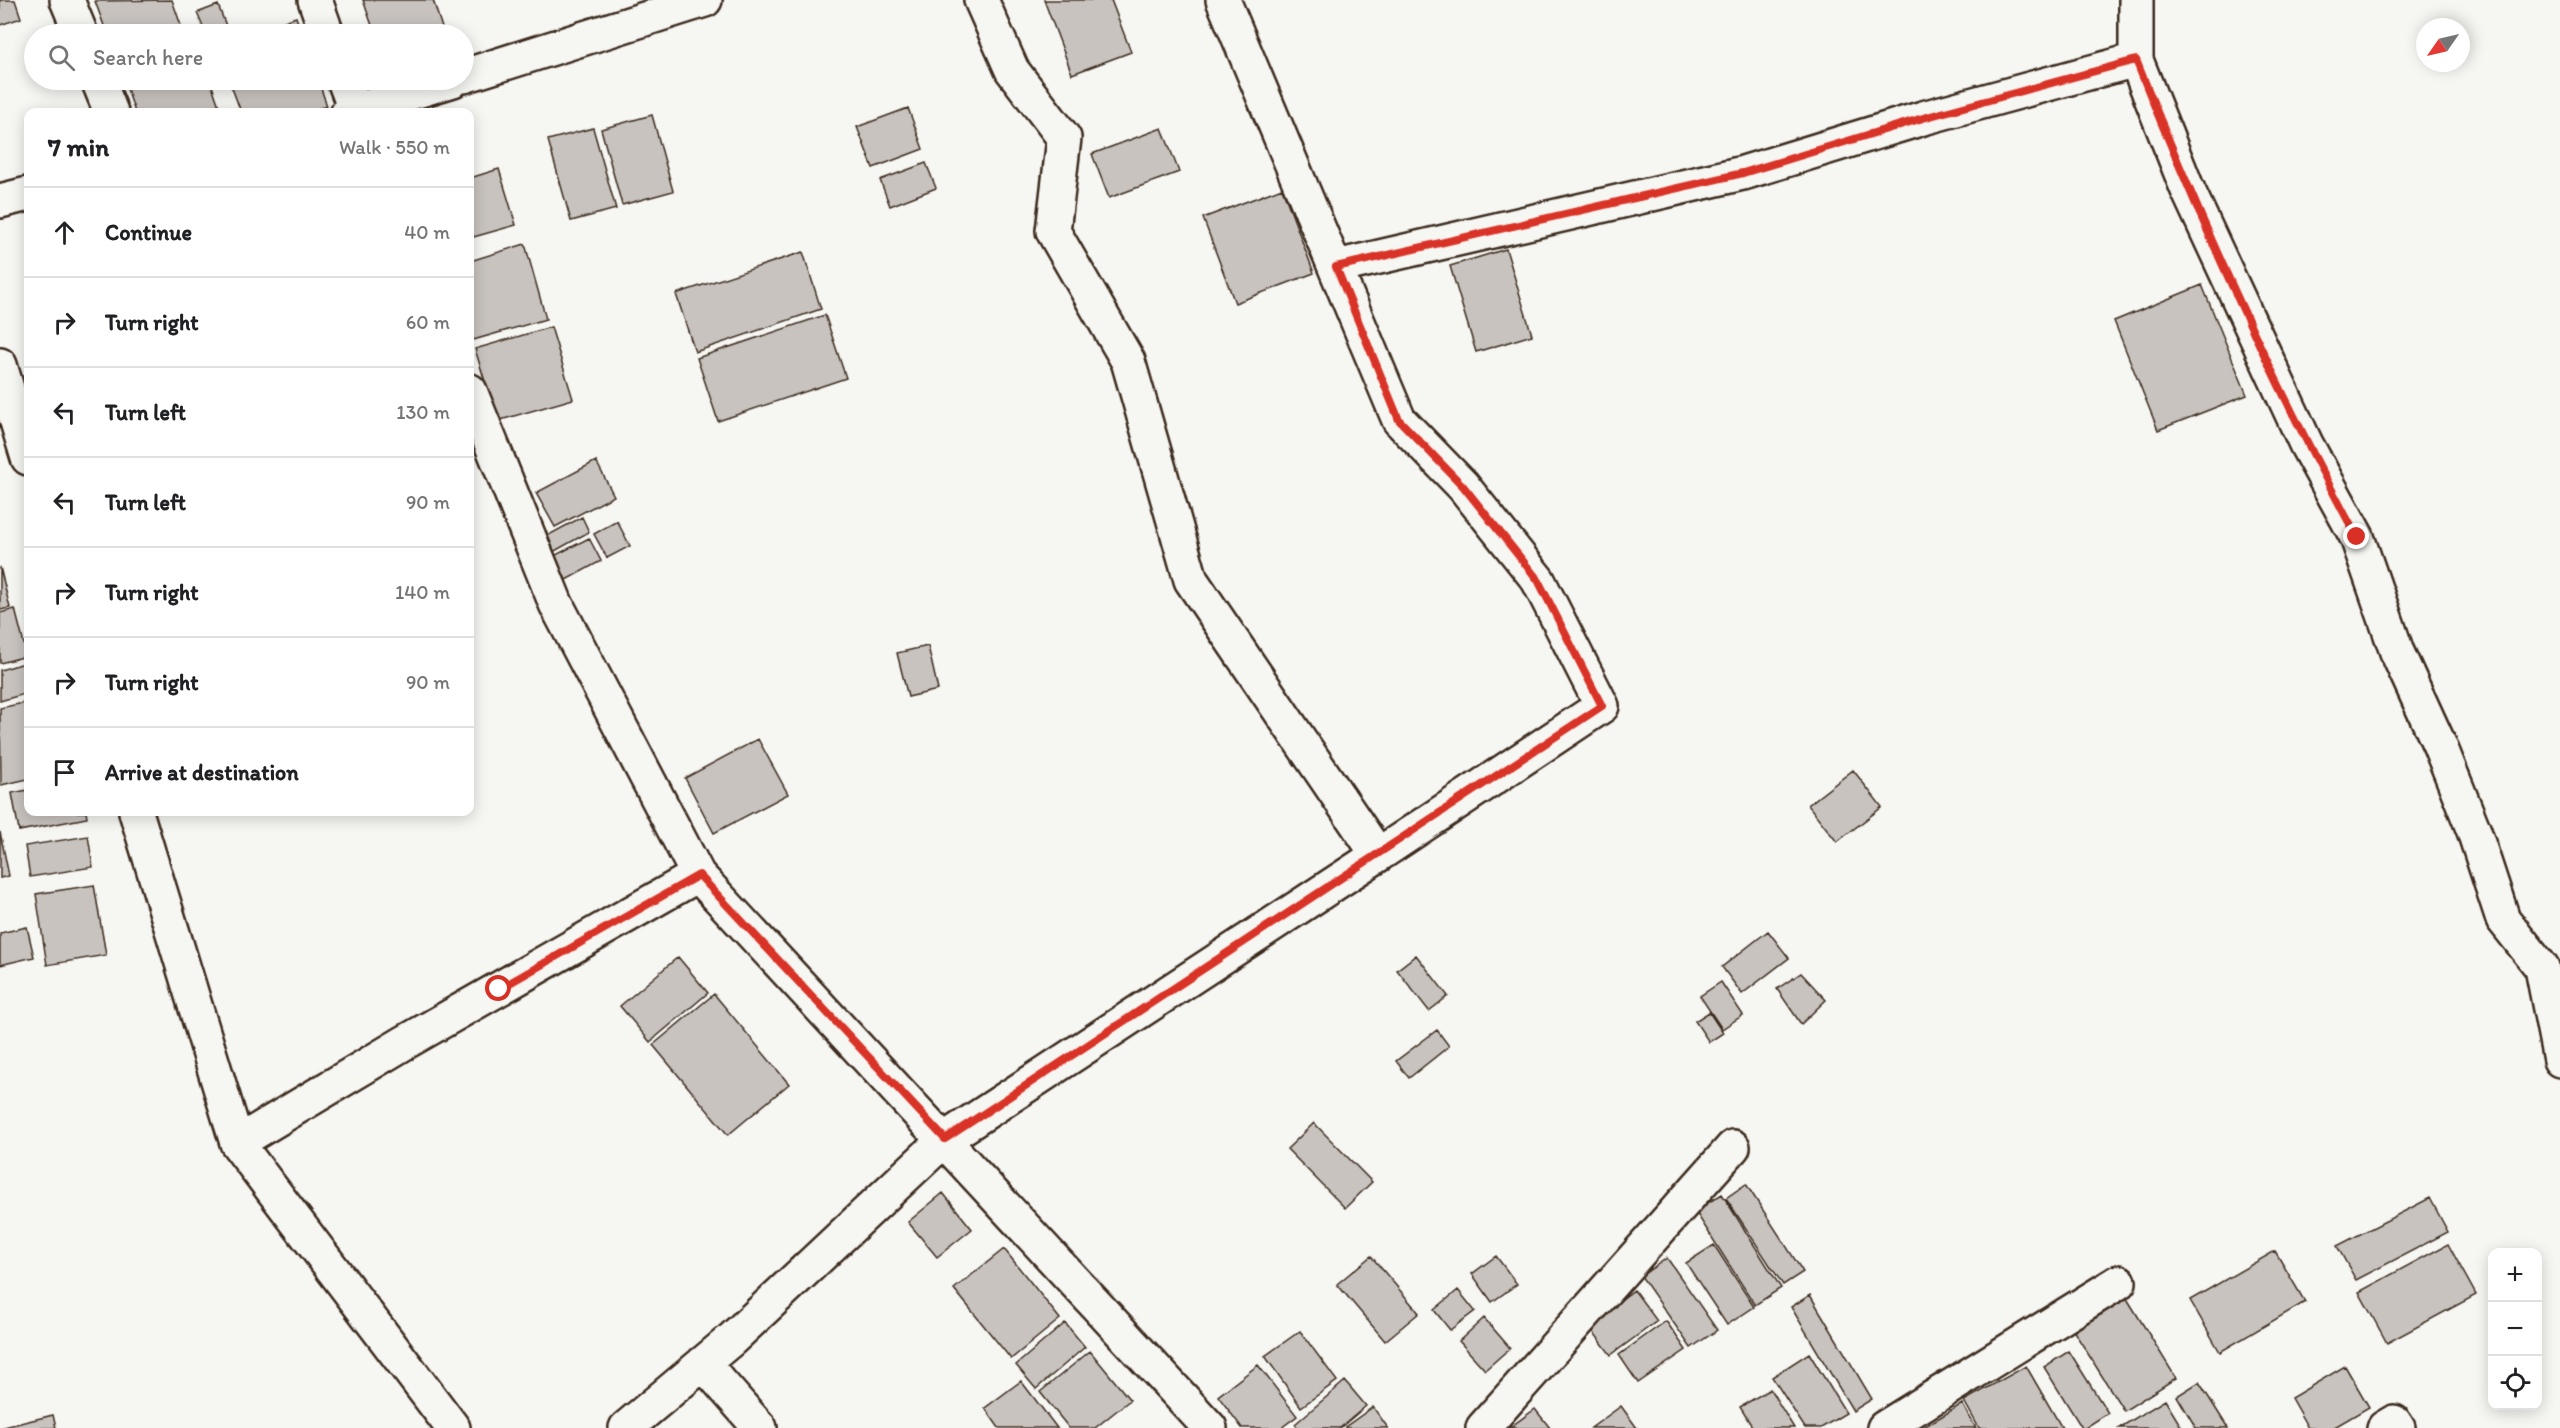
<!DOCTYPE html>
<meta charset="utf-8">
<style>
:root{--surface:#fff;--page:#f2f2f2;--text:#202124;--muted:#757577;--line:#e0e0e0}
body{margin:0;font-family:Itim,sans-serif;background:var(--page);color:var(--text)}
.controls{position:absolute;right:18px;bottom:18px;display:grid;overflow:hidden;border-radius:12px;box-shadow:0 3px 15px #0003}
.controls button{width:54px;height:54px;display:grid;place-items:center;padding:0;border:0;border-bottom:2px solid var(--line);background:var(--surface);color:var(--text);font:30px sans-serif}
.compass{position:absolute;left:2416px;top:18px;width:54px;height:54px;border-radius:50%;background:var(--surface);box-shadow:0 3px 15px #0003;rotate:236deg}
.stop{position:absolute;width:18px;height:18px;margin:-14px;border:4px solid #d93025;border-radius:50%;background:#fff}
.stop.end{background:#d93025;border-color:#fff;box-shadow:0 2px 6px #0008}
.list{margin:0;padding:0;list-style:none}
h2{display:flex;justify-content:space-between;align-items:center;height:78px;margin:0;padding:0 24px;font-size:26px}
h2 small{font-size:20px;font-weight:400;color:var(--muted)}
.list li{display:grid;grid-template-columns:39px 1fr auto;gap:18px;align-items:center;box-sizing:border-box;height:90px;padding:0 24px;border-top:2px solid var(--line)}
.list b{display:block;font-size:22px;white-space:nowrap}
.list em{font-size:20px;font-style:normal;color:var(--muted)}
.icon{flex:none;width:33px;height:33px;fill:none;stroke:currentColor;stroke-width:2;stroke-linecap:round;stroke-linejoin:round}
.map{position:relative;flex:none;width:2560px;height:1428px;overflow:hidden}
.search{position:absolute;background:var(--surface);box-shadow:0 3px 15px #0003;left:24px;top:24px;width:450px;height:66px;display:flex;align-items:center;gap:15px;box-sizing:border-box;padding:0 21px;border-radius:33px;color:var(--muted);font-size:22px}
.panel{position:absolute;background:var(--surface);box-shadow:0 3px 15px #0003;left:24px;top:108px;width:450px;height:708px;border-radius:12px}
.map>svg:first-child{display:block}
.building{fill:#c8c3be;stroke:#3b2a1e;stroke-width:1.5}
.lines{fill:none;stroke-linecap:round;stroke-linejoin:round}
.street-casing{stroke:#3b2a1e;stroke-width:38}
.street{stroke:#f6f6f2;stroke-width:33}
.route{stroke:#d93025;stroke-width:8}
</style>
<div class="map">
<svg width="2560" height="1428" viewBox="0 0 2560 1428">
<rect width="100%" height="100%" fill="#f6f6f2"/>
<filter id="ink" filterUnits="userSpaceOnUse"><feTurbulence type="fractalNoise" baseFrequency=".0167" numOctaves="2"/><feDisplacementMap in="SourceGraphic" scale="12" xChannelSelector="R" yChannelSelector="G"/><feConvolveMatrix kernelMatrix="1 2 1 2 8 2 1 2 1" color-interpolation-filters="sRGB"/></filter>
<g filter="url(#ink)">
<path class="building" d="M0,0H15L21,18L0,25Z
M172,0L184,34H107L95,1Z
M363,0H433L444,34H375Z
M1044,0H1111L1131,52L1072,74Z
M218,5L228,31L206,34L197,13Z
M296,17L302,34H247Z
M136,80H210L221,112H135L125,83Z
M229,80H318L327,106L307,112H241Z
M908,108L923,149L873,168L857,127Z
M652,115L673,191L622,205L601,129Z
M593,128L616,209L571,221L548,140Z
M1162,128L1179,172L1109,198L1092,154Z
M926,163L936,188L890,206L880,180Z
M499,169L516,225L470,238V178Z
M1282,188L1314,273L1235,303L1203,218Z
M525,244L546,319L470,341V261Z
M1506,249L1532,335L1476,352L1450,266Z
M803,252L821,309L695,352L676,294Z
M2202,285L2247,395L2158,430L2114,321Z
M825,315L846,378L718,421L697,358Z
M551,327L573,399L497,421L475,349Z
M596,461L614,496L555,527L536,493Z
M582,517L589,532L553,552L545,537Z
M617,521L630,546L607,558L594,534Z
M589,538L601,561L566,580L554,556Z
M0,567L10,608L0,610Z
M15,609L27,656L0,663V613Z
M928,646L938,690L908,697L897,653Z
M28,662V693L0,701V670Z
M28,702V779L1,785L0,708Z
M758,739L788,794L714,833L685,778Z
M1853,770L1882,807L1837,842L1808,805Z
M28,790V812H86L87,818L19,831L12,793Z
M0,832L9,876L0,878Z
M88,836L93,867L30,877L25,846Z
M94,885L106,955L47,965L36,894Z
M27,927L34,957L0,965V933Z
M1768,931L1789,958L1742,994L1722,967Z
M1416,955L1448,996L1429,1011L1397,970Z
M678,957L708,993L650,1042L620,1006Z
M1801,973L1826,1000L1801,1024L1777,989Z
M1721,982L1743,1015L1722,1029L1700,996Z
M714,994L789,1084L728,1135L653,1045Z
M1709,1012L1723,1033L1709,1042L1695,1021Z
M1437,1030L1449,1046L1409,1078L1396,1061Z
M1314,1123L1372,1182L1345,1208L1287,1149Z
M1746,1184L1803,1272L1783,1285L1726,1198Z
M943,1193L972,1229L937,1257L908,1222Z
M1722,1194L1781,1288L1755,1305L1695,1211Z
M2430,1198L2448,1232L2356,1280L2337,1246Z
M2448,1244L2476,1295L2387,1343L2359,1292Z
M1714,1245L1754,1307L1727,1325L1686,1263Z
M1004,1249L1060,1319L1011,1359L954,1289Z
M2275,1251L2305,1302L2220,1352L2190,1300Z
M1371,1256L1419,1313L1385,1341L1337,1284Z
M1496,1256L1517,1284L1492,1302L1472,1274Z
M1667,1258L1717,1330L1691,1348L1641,1276Z
M1458,1290L1475,1311L1450,1330L1434,1310Z
M1634,1290L1657,1321L1611,1355L1588,1325Z
M1810,1295L1872,1399L1853,1411L1791,1307Z
M2126,1297L2176,1378L2124,1411L2073,1330Z
M1484,1318L1510,1348L1485,1370L1459,1341Z
M1666,1321L1686,1350L1638,1383L1619,1355Z
M1065,1323L1085,1347L1036,1389L1016,1365Z
M1300,1331L1337,1381L1301,1407L1265,1356Z
M1090,1351L1130,1400L1095,1428H1069L1040,1392Z
M2069,1351L2108,1413L2085,1428H2082L2044,1367Z
M1809,1353L1846,1413L1821,1428H1805L1772,1377Z
M1258,1365L1297,1416L1281,1428H1242L1218,1396Z
M2026,1366L2062,1428H1979L1964,1401Z
M2345,1366L2369,1407L2333,1428H2308L2291,1398Z
M1021,1381L1057,1428H999L985,1408Z
M1345,1381L1366,1406L1340,1428H1298L1295,1424Z
M2199,1382L2228,1428H2196L2177,1396Z
M1770,1389L1794,1428H1753L1740,1407Z
M2165,1400L2182,1428H2119Z
M1962,1404L1976,1428H1922Z
M1621,1406L1637,1428H1591Z
M1373,1407L1388,1428H1345V1427Z
M1535,1409L1550,1428H1509Z
M53,1415L56,1428H0Z"/>
<g class="lines">
<g class="street-casing">
<path id="street" d="M67,0L81,34
M315,0L327,34
M1223,0L1399,420L1463,486L1538,580L1602,706L1378,855
M2136,60V0
M464,76L705,0
M98,80L111,112
M344,80L356,112
M348,112L453,80
M0,201L28,194
M1336,267L1743,173L1923,118L2136,60L2187,188L2306,444L2357,537L2397,652L2440,746L2474,831L2503,919L2542,968L2560,1060
M0,365L28,458
M470,391L556,604L698,875L1210,1428
M136,812L237,1143L453,1428
M237,1143L404,1043L698,875
M703,1363L760,1428
M626,1428L732,1339L945,1139L1378,855L1191,580L1128,361L1053,231L1064,138L1012,70L981,0
M1483,1428L1733,1147
M1884,1428L2119,1282
M2384,1428L2394,1422L2398,1428"/>
</g>
<use href="#street" class="street"/>
</g>
</g>
<g class="lines" filter="url(#ink)">
<path class="route" d="M499,989L699,875L945,1139L1602,706L1538,580L1463,486L1399,420L1336,267L1743,173L1923,118L2136,60C2201,223 2273,383 2357,537"/>
</g>
</svg>
<div class="controls">
<button>+</button>
<button>−</button>
<button><svg class="icon" aria-label="locate" viewBox="0 0 24 24"><circle cx="12" cy="12" r="6"/><path d="M12 2v4M12 18v4M2 12h4M18 12h4"/></svg></button>
</div>
<svg class="compass" viewBox="-18 -18 36 36"><path d="M0-13l5 13h-10z" fill="#e53935"/><path d="M0 13l5-13h-10z" fill="#757577"/></svg>
<div class="stop" style="left:499px;top:989px"></div>
<div class="stop end" style="left:2357px;top:537px"></div>
<div class="search"><svg class="icon" aria-label="search" viewBox="0 0 24 24"><circle cx="10" cy="10" r="6"/><path d="M15 15l6 6"/></svg>Search here</div>
<section class="panel">
<h2>7 min<small>Walk · 550 m</small></h2>
<ul class="list">
<li><svg class="icon" aria-label="ahead" viewBox="0 0 24 24"><path d="M12 20V5M6 11l6-6 6 6"/></svg><div><b>Continue</b></div><em>40 m</em></li>
<li><svg class="icon" aria-label="right" viewBox="0 0 24 24"><path d="M7 20v-9h11M14 6l5 5-5 5"/></svg><div><b>Turn right</b></div><em>60 m</em></li>
<li><svg class="icon" aria-label="left" viewBox="0 0 24 24"><path d="M17 20v-9H6M10 6l-5 5 5 5"/></svg><div><b>Turn left</b></div><em>130 m</em></li>
<li><svg class="icon" aria-label="left" viewBox="0 0 24 24"><path d="M17 20v-9H6M10 6l-5 5 5 5"/></svg><div><b>Turn left</b></div><em>90 m</em></li>
<li><svg class="icon" aria-label="right" viewBox="0 0 24 24"><path d="M7 20v-9h11M14 6l5 5-5 5"/></svg><div><b>Turn right</b></div><em>140 m</em></li>
<li><svg class="icon" aria-label="right" viewBox="0 0 24 24"><path d="M7 20v-9h11M14 6l5 5-5 5"/></svg><div><b>Turn right</b></div><em>90 m</em></li>
<li><svg class="icon" aria-label="arrive" viewBox="0 0 24 24"><path d="M6 21V4h12l-3 4 3 4H6"/></svg><div><b>Arrive at destination</b></div></li>
</ul>
</section>
</div>
